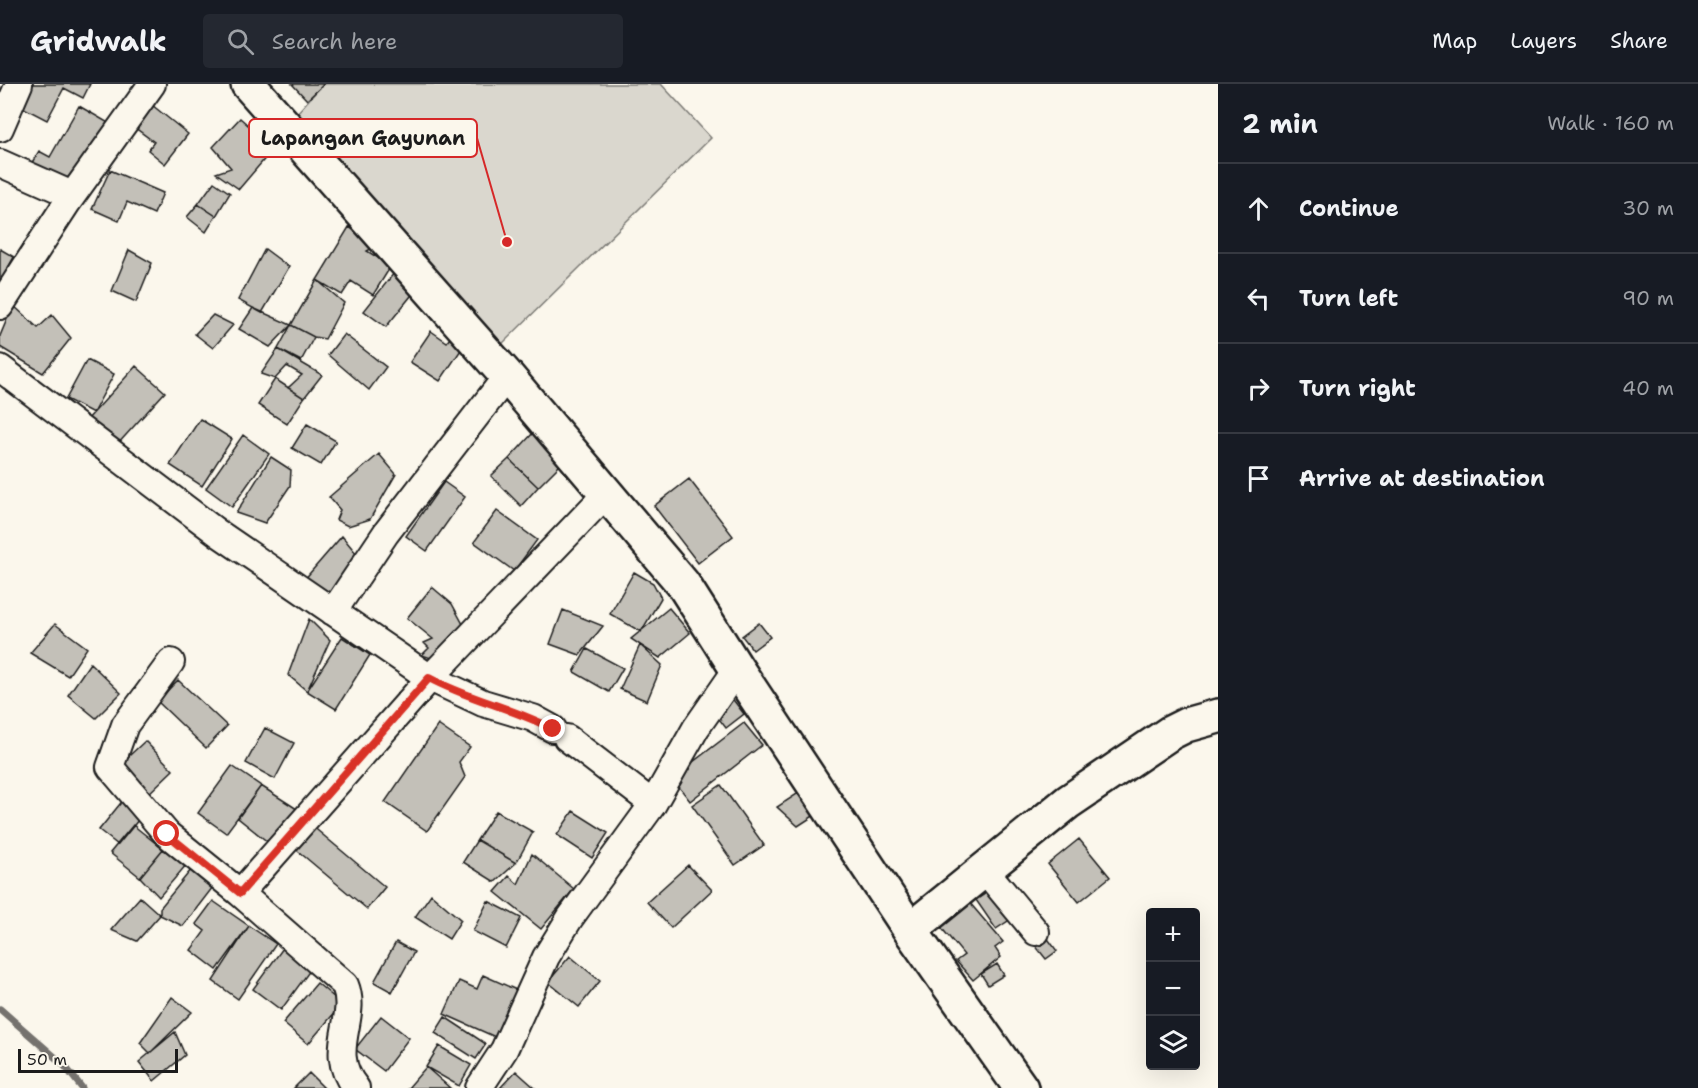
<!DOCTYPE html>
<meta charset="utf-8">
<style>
:root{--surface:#171b24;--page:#242831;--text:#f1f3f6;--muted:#9ea1a6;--line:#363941}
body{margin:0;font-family:"Shantell Sans",sans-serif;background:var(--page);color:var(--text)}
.controls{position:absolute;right:18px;bottom:18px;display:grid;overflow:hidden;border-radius:6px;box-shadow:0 6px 24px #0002}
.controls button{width:54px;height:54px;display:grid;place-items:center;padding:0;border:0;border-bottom:2px solid var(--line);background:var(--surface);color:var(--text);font:30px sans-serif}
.scale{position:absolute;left:18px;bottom:15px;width:160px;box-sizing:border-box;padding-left:6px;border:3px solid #1c1c1c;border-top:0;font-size:16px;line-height:21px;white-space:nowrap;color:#1c1c1c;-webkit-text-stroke:4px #fbf7ec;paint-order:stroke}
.stop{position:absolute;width:18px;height:18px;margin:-14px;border:4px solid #d93025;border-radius:50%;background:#fff}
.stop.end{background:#d93025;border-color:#fff;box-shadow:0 2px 6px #0008}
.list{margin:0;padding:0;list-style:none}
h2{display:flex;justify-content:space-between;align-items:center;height:78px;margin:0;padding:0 24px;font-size:26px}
h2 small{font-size:20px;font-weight:400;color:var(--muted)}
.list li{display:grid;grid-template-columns:39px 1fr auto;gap:18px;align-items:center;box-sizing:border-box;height:90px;padding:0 24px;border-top:2px solid var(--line)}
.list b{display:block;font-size:22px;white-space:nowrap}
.list em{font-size:20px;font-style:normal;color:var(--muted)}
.icon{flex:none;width:33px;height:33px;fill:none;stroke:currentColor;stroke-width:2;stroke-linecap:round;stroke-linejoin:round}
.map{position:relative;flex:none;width:1218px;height:1004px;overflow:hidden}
header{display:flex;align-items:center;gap:36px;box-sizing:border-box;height:84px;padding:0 30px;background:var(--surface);border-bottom:2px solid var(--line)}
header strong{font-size:28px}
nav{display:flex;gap:33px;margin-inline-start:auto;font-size:21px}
.search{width:420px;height:54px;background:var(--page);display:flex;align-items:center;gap:15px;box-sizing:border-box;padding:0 21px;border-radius:6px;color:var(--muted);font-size:22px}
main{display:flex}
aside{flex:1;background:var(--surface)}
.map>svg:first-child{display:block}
.green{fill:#dad7ce;stroke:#7b7a75;stroke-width:1.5}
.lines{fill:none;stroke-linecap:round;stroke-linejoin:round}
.stream{stroke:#74726e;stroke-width:7}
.building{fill:#c3c0b8;stroke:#1c1c1c;stroke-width:1.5}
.minor-casing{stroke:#1c1c1c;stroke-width:30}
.tertiary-casing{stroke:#1c1c1c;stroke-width:38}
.minor{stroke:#fbf7ec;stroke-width:26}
.tertiary{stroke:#fbf7ec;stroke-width:33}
.route{stroke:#d93025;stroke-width:8}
.leader{fill:none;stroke:#d62828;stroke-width:2}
.callout-dot{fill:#d62828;stroke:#fbf7ec;stroke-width:2}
.callout{fill:#fbf7ec;stroke:#d62828;stroke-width:2}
.callout-label{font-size:20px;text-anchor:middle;font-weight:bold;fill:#1c1c1c}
</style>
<header>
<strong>Gridwalk</strong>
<div class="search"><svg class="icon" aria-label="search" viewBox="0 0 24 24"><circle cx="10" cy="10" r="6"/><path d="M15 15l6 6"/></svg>Search here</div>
<nav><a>Map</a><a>Layers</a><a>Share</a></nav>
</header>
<main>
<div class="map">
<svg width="1218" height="1004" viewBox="0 0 1218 1004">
<rect width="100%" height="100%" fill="#fbf7ec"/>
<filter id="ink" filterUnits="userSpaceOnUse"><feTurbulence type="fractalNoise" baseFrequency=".0167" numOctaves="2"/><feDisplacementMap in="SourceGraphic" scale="12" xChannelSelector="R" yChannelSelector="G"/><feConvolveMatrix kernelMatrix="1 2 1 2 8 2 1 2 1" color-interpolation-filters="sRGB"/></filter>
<g filter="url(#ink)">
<path class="green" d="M323,0H661L711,54L500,262L297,29Z"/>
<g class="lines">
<path class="stream" d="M0,925L64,981L82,1004"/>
</g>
<path class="building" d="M33,0H90L83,14L64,4L47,36L20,22Z
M292,0H324L307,16Z
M152,21L188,50L165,80L148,66L154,58L134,43Z
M79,22L112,41L74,105L31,80L39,67L50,73Z
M240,34L274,64L239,105L216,89L231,84L213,63Z
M110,86L163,109L154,130L127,118L119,137L92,125Z
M214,98L230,109L216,132L198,120Z
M198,120L216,132L206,148L187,133Z
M349,143L378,161L367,167L391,182L373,211L351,197L342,211L317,196Z
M0,165L14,173L1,196H0Z
M265,165L289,183L262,229L238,216Z
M129,166L152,179L136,218L112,207Z
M394,189L415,207L386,243L364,227Z
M317,196L344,219L325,255L314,253L291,241Z
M13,221L38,244L52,231L71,254L43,289L0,263V252Z
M253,224L291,241L270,263L239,245Z
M213,231L233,241L213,264L195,250Z
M291,241L314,253L301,277L278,265Z
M431,247L447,258L452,251L465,260L440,297L410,278Z
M344,250L386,283L369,306L328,271Z
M278,265L322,291L304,314L288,304L302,291L287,282L275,295L261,290Z
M87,276L114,290L93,329L66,315Z
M136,282L165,308L116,362L87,336Z
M275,295L304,314L287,340L258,321Z
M200,335L232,355L202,402L170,381Z
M307,340L336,357L321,381L292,364Z
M533,349L563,378L538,403L509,375Z
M243,351L269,370L232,423L206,404Z
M379,370L396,390L370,435L348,442L336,436L340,426L329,413Z
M271,373L291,386L290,402L265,439L236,429Z
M509,375L538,403L521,422L491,392Z
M689,395L733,452L698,479L654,422Z
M444,398L465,413L427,467L406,452Z
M497,427L537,456L514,487L474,458Z
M342,452L361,475L334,510L303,497Z
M634,488L653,499L661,514L641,548L610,530Z
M432,503L452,520L464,542L434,575L422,571L429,564L424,559L433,555L407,534Z
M669,524L690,549L660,574L631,555Z
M563,526L603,542L580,571L550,560Z
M309,535L330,556L307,607L288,591Z
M759,539L770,553L753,566L742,552Z
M55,540L87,564L68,592L30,569Z
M342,553L370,571L336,625L307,607Z
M640,561L662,581L647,617L620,605Z
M587,565L623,584L609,608L574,588Z
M90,579L121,609L96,634L68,611Z
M178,596L227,642L206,664L157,617Z
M731,613L744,630L726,644L713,627Z
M744,639L762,661L690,717L672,694Z
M438,641L470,663L459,678L465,693L427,747L385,718Z
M265,644L294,659L275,695L246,679Z
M145,657L173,686L145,713L117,683Z
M232,682L261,702L226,749L198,729Z
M721,701L764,761L735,781L692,721Z
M261,702L297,725L269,759L238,734Z
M800,708L815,731L798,742L777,723Z
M124,715L143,730L118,761L99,746Z
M496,727L533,748L516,779L477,756Z
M573,727L608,749L592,774L557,751Z
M133,741L163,765L140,793L110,769Z
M311,741L385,803L367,825L293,763Z
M1079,755L1110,793L1079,818L1048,780Z
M477,756L516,779L495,798L463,778Z
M163,765L187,780L159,813L140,793Z
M532,770L574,805L541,845L495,808L509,792L518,800Z
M688,781L712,806L671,844L647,818Z
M191,786L213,803L183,842L160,831V824Z
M991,806L1011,835L996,845L976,816Z
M431,810L461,836L449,855L415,833Z
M140,813L160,831L137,857L111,846Z
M213,817L249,842L217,886L191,866L205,847L196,840Z
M488,817L521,834L506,864L473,847Z
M969,818L1003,858L995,864L1001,873L973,896L956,877L964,871L940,842Z
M249,842L276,860L238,915L213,897Z
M1046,852L1057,867L1046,875L1034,860Z
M396,858L414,868L392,908L374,898Z
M283,864L311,885L281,926L253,905Z
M570,872L600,897L579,923L548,898Z
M997,880L1004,891L988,901L981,890Z
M483,891L523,909L502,956L444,930L459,897L477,905Z
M317,899L342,920L308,960L283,939Z
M172,913L192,928L150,969L140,959Z
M381,932L409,954L384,987L355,965Z
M445,933L486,960L476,975L435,949Z
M175,948L185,971L154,997L139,978Z
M439,962L471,981L459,1002L426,983Z
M426,983L450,1004H408Z
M516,987L535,1004H500Z
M309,989L324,1004H294Z"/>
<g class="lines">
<g class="minor-casing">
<path id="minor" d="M0,44L19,0
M0,79L72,111
M0,222L67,119L152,0
M0,284L218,449L430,594L483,619L533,634L553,645
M333,528L386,449L507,292
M171,578L125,641L110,683L167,750L240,809
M567,654L653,720
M984,785L1036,848
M356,1004C325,967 359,935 345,901L240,809L430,594L608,408
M479,1004L504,966L546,873L570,834L653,720L696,644L737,585"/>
</g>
<g class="tertiary-casing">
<path id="tertiary" d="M248,0L507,292L683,500L737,585L910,846L1021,1004
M910,846L1068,718L1170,649L1186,641L1218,632"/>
</g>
<use href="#minor" class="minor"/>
<use href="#tertiary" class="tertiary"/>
</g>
</g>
<g class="lines" filter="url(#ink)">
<path class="route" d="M167,750L240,809L429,594C470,616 514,624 553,645"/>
</g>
<path class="leader" d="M507 158L477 54"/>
<circle class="callout-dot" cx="507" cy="158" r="6"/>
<rect class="callout" x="249" y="35" width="228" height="38" rx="6"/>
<g class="callout-label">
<text x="363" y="61">Lapangan Gayunan</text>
</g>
</svg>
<div class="controls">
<button>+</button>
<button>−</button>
<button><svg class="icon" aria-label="layers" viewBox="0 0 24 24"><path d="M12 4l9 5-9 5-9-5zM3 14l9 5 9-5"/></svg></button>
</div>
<div class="scale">50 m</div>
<div class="stop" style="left:167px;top:750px"></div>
<div class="stop end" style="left:553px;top:645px"></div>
</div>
<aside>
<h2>2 min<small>Walk · 160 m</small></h2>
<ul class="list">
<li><svg class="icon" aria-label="ahead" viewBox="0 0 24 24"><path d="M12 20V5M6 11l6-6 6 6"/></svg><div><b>Continue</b></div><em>30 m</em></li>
<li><svg class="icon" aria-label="left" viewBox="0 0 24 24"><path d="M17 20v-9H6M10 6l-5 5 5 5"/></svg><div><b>Turn left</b></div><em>90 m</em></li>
<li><svg class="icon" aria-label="right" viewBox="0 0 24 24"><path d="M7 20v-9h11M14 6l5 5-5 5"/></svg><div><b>Turn right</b></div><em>40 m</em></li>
<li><svg class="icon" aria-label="arrive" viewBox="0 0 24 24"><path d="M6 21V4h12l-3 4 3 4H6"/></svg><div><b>Arrive at destination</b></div></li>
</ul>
</aside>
</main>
